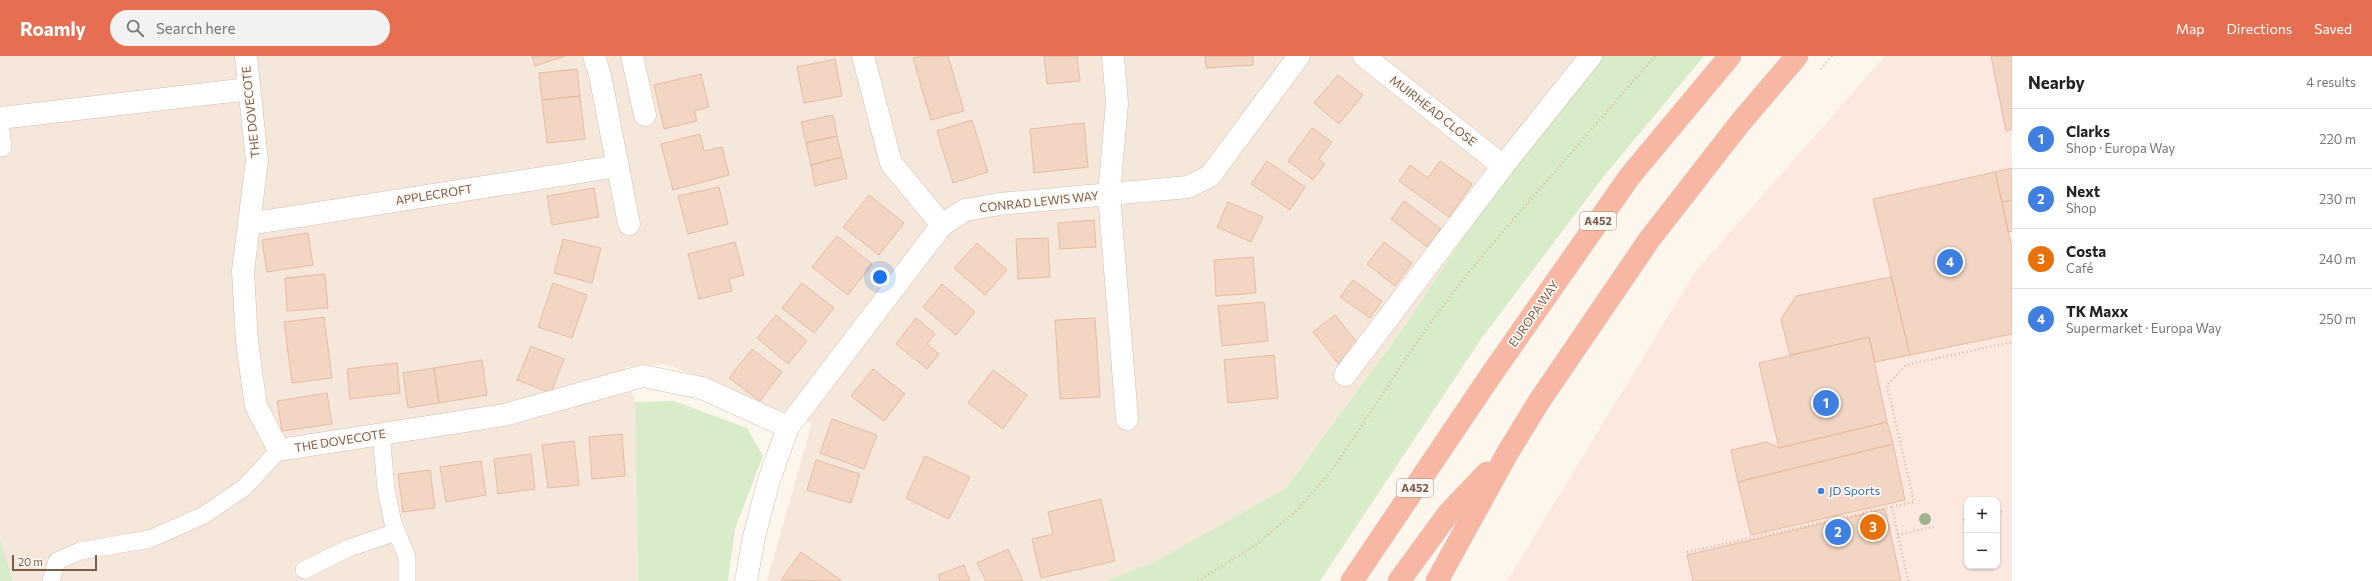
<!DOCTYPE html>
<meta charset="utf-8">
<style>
:root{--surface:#fff;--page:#f2f2f2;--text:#222;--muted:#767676;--line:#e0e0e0;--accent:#e76f51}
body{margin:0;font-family:Commissioner,sans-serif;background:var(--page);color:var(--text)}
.controls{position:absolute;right:12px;bottom:12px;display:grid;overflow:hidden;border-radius:8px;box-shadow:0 1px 3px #0004}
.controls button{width:36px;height:36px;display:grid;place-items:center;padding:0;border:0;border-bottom:1px solid var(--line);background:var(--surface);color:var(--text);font:20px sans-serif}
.scale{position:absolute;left:12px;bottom:10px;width:85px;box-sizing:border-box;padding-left:4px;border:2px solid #7a5c4d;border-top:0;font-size:11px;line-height:14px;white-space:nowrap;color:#7a5c4d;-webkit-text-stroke:3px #fffaf3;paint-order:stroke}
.you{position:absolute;left:880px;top:221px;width:14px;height:14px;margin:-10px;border:3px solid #fff;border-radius:50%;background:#1a73e8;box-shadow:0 0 0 6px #1a73e833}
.badge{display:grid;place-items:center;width:26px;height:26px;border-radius:50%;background:var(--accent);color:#fff;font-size:13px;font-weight:700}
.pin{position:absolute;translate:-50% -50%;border:2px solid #fff;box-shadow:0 1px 4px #0006}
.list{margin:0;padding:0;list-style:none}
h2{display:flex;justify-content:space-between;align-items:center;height:52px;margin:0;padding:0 16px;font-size:17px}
h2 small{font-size:13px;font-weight:400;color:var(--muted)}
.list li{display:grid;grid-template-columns:26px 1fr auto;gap:12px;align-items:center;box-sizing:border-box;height:60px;padding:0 16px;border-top:1px solid var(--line)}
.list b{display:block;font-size:15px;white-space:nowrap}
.list p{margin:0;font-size:13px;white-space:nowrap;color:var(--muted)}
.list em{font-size:13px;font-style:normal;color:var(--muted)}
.icon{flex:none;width:22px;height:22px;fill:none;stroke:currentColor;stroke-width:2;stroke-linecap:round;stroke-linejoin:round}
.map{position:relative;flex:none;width:2012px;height:525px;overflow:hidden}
header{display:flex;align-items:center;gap:24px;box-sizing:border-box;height:56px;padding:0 20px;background:var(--accent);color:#fff}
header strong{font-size:19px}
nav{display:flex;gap:22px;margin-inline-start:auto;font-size:14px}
.search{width:280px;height:36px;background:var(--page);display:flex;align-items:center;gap:10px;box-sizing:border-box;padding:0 14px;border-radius:22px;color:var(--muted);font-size:15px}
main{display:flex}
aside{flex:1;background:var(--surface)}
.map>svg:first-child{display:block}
.residential{fill:#f5e8da}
.commercial{fill:#fde8e0;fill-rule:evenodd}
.green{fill:#d8ecc9}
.building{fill:#f3d5c3;stroke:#e6bba3}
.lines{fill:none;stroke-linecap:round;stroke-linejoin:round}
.lane-casing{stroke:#d1beb0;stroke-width:18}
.street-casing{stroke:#d1beb0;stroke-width:23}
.highway-casing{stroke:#dad1cd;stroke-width:23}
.path{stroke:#d9b8a5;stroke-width:2.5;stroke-dasharray:1 3;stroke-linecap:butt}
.lane{stroke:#fff;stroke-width:17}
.street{stroke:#fff;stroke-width:22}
.highway{stroke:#f7b7a3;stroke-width:22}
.tree{fill:#a0b28e}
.shop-dot{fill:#3f7fe0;stroke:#fffaf3;stroke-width:1.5}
.labels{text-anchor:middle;stroke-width:3.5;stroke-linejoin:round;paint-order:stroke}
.shield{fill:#fffaf3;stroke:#a28b7f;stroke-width:1}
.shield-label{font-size:11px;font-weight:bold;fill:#7a5c4d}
.street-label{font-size:12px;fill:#7a5c4d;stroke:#fffaf3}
.shop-label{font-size:12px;fill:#366cbe;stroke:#fffaf3;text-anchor:start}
</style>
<header>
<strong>Roamly</strong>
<div class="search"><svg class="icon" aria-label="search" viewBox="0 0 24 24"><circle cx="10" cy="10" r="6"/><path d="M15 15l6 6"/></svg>Search here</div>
<nav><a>Map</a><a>Directions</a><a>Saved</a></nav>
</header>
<main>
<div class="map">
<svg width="2012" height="525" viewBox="0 0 2012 525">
<rect width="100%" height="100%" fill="#fdf6ec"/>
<path class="residential" d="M0,0H1596L1506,117L1404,271L1286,432L1156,505L1105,525H767L812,367L666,308L625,311L635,346L638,525H13L0,482Z"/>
<path class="commercial" d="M1885,0H2012V525H1507L1695,216ZM1967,444H1997V510H1967Z"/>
<path class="green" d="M1596,0H1704L1604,120L1481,283L1320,525H1105L1156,505L1286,432L1404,271L1506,117Z
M674,345L747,372L763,400L735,473L728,525H638L635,346Z
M0,482L13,525H0Z"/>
<path class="building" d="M532,0H565L535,10Z
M921,0H948L964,55L931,64L913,2Z
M1044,0H1077L1080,25L1047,28Z
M1205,0H1253V9L1206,12Z
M1991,0H2012V73L2006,75Z
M835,3L842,40L804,47L797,11Z
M577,13L580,40L542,44L539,17Z
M701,18L709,51L694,55L697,65L664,73L654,29Z
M1338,19L1363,39L1339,68L1314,47Z
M580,40L585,83L547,87L542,44Z
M833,59L837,80L806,87L801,66Z
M972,64L988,116L953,127L937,75Z
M1084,67L1088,111L1034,117L1030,73Z
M1312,72L1332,86L1319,103L1325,108L1313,124L1288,105Z
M700,78L704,95L722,91L729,119L673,134L661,88Z
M837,80L842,101L811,109L806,87Z
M842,101L847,122L815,130L811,109Z
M1267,105L1305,131L1290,154L1251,128Z
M1440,105L1472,128L1449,161L1399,125L1410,109L1428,122Z
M2012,112V144L2002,146L1995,116Z
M1995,116L2012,191V278L1910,299L1873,143Z
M719,131L728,168L688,178L678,140Z
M594,132L599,161L552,169L547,140Z
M869,139L904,167L879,199L843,171Z
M2012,144V175L2008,176L2002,146Z
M1404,145L1441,173L1427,191L1391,163Z
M1228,146L1263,161L1251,186L1217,171Z
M1094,164L1096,191L1060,193L1058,167Z
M308,177L313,209L267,216L262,184Z
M837,180L872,208L848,239L812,211Z
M1048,182L1050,221L1018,223L1016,183Z
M563,183L601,192L592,227L554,217Z
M735,186L744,219L729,223L732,235L699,243L688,198Z
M1384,186L1412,207L1395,230L1367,208Z
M977,187L1007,214L985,239L954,212Z
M1253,201L1256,237L1216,240L1214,204Z
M325,218L328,252L287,255L285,222Z
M1891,221L1910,299L1875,306L1869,281L1790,299L1781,263L1796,240Z
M1353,224L1382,245L1370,262L1340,241Z
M553,227L587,239L572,282L538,271Z
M802,227L834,252L814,277L782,252Z
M942,228L975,256L956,279L923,251Z
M1264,246L1268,285L1222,290L1218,250Z
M776,259L807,285L788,308L757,282Z
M1335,259L1363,294L1341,311L1313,276Z
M324,261L332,322L292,327L284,266Z
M916,262L935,278L927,288L939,298L927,313L896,288Z
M1095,262L1100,341L1060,343L1055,264Z
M1869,281L1887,366L1779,392L1759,307Z
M531,290L564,303L551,337L517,324Z
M752,293L782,316L760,345L729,322Z
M1274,299L1278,342L1228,347L1224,304Z
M482,304L487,339L439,347L434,312Z
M397,307L400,337L350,343L347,313Z
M434,312L439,347L408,352L403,317Z
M873,313L905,338L884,365L851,340Z
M993,314L1027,339L1003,373L968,347Z
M327,337L332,368L282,375L277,345Z
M832,363L877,379L864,413L820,397Z
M1887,366L1893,388L1738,426L1731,394L1767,386L1779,392Z
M622,378L625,420L592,423L589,381Z
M574,385L579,429L548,432L542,389Z
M1893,388L1905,444L1751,479L1738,426Z
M531,398L535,433L498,438L494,403Z
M925,400L970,421L949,463L906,442Z
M816,404L860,418L851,447L807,434Z
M481,405L486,439L446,446L440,411Z
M430,414L435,452L403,456L398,418Z
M1101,443L1115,505L1041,522L1032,483L1053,478L1048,456Z
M1885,453L1901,525H1693L1687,499Z
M1008,493L1023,525H986L977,507Z
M801,496L842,525L781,524Z
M964,509L970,525H940L938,519Z"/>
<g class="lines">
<g class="lane-casing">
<path id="lane" d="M0,67L3,92
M381,378L386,433L393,467L407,501V525
M304,514L349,492L396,476
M51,525L57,505L80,495L150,483L204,459L245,431L279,394"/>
</g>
<g class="street-casing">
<path id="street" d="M246,0L257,105L243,215L247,286L256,350L279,394L504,359L643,320L702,332L788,371
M594,0L600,19L629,168
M632,0L645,59
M863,0L891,107L942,169
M1113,0L1117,47L1109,138L1127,363
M1364,0L1503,110
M0,62L249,33
M249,168L618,110
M1345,319L1503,110L1591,0
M746,525L754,481L769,424L788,371L942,169L965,154L999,148L1188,131L1210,120L1299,0"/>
</g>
<g class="highway-casing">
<path id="highway" d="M1352,525L1491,319L1630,120L1730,0
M1399,525L1448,458L1487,417
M1437,525L1508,396L1540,344L1649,184L1740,67L1797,0"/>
</g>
<path class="path" d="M1821,13L1832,0
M1997,456L2003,455
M1963,464L1967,463
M1898,479L1935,470
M1687,496L1891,451
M1198,525L1257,488L1297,454L1333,413L1421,280L1458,230L1494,186L1655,0
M1908,525L1892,451L1914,446L1887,329L1906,309L2012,286"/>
<use href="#lane" class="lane"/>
<use href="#street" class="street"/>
<use href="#highway" class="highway"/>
</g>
<circle class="tree" cx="1925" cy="463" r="6"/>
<circle class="shop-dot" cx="1821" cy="435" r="4"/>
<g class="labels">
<g class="shield">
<rect x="1580" y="156" width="36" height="18" rx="3"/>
<rect x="1397" y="423" width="36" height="18" rx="3"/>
</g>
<g class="shield-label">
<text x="1598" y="169">A452</text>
<text x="1415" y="436">A452</text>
</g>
<g class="street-label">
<text transform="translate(1433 55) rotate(38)" y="4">MUIRHEAD CLOSE</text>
<text transform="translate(251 56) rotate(-96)" y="4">THE DOVECOTE</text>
<text transform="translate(434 139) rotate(-9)" y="4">APPLECROFT</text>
<text transform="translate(1039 146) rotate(-6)" y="4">CONRAD LEWIS WAY</text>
<text transform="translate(1534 258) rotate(-55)" y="4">EUROPA WAY</text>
<text transform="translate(340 385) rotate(-9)" y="4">THE DOVECOTE</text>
</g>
<g class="shop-label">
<text x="1829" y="439">JD Sports</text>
</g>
</g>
</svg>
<div class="controls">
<button>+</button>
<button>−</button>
</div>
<div class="scale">20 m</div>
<div class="you"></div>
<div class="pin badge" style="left:1826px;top:347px;background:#3f7fe0">1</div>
<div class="pin badge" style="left:1838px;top:476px;background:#3f7fe0">2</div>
<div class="pin badge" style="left:1873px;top:471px;background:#e8710a">3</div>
<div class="pin badge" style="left:1950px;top:206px;background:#3f7fe0">4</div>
</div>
<aside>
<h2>Nearby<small>4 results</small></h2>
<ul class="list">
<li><span class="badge" style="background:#3f7fe0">1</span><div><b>Clarks</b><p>Shop · Europa Way</p></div><em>220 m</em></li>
<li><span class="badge" style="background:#3f7fe0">2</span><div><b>Next</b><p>Shop</p></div><em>230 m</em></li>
<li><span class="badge" style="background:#e8710a">3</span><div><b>Costa</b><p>Café</p></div><em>240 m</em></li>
<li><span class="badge" style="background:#3f7fe0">4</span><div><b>TK Maxx</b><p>Supermarket · Europa Way</p></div><em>250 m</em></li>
</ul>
</aside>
</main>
